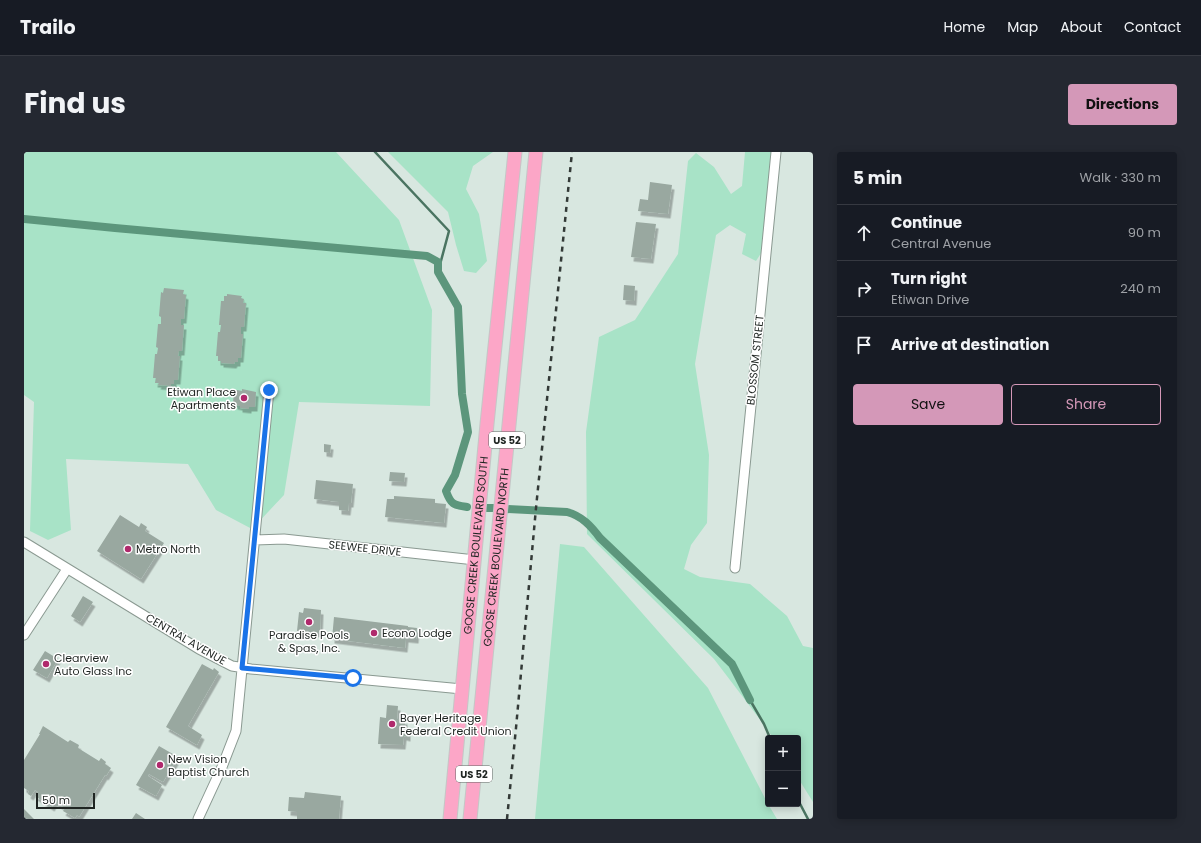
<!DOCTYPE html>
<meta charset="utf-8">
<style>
:root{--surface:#171b24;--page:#242831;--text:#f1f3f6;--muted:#9ea1a6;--line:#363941;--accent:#d498b8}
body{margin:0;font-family:Poppins,sans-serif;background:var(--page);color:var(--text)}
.controls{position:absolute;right:12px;bottom:12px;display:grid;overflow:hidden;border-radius:4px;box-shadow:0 2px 10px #0003}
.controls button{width:36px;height:36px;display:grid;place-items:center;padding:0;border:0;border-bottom:1px solid var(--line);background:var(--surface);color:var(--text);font:20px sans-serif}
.scale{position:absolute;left:12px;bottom:10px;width:59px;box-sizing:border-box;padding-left:4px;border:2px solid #1f2522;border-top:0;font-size:11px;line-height:14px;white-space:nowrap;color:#1f2522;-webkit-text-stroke:3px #fff;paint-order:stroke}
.stop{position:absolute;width:12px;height:12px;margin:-9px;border:3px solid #1a73e8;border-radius:50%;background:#fff}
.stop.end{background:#1a73e8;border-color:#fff;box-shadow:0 1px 4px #0008}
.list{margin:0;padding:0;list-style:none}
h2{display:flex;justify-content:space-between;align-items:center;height:52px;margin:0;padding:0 16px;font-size:17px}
h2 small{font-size:13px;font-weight:400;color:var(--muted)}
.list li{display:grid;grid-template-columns:26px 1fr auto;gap:12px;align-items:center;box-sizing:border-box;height:56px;padding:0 16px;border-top:1px solid var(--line)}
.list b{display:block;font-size:15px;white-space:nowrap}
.list p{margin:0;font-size:13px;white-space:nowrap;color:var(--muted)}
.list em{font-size:13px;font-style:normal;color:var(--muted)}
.actions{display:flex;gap:8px;padding:12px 16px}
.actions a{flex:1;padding:9px 0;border:1px solid var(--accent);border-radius:4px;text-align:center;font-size:14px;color:var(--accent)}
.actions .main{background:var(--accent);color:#111}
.icon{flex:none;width:22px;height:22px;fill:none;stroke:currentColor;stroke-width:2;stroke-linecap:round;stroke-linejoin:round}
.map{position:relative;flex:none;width:789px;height:667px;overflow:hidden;border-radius:4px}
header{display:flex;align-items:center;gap:24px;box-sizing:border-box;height:56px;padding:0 20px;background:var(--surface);border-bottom:1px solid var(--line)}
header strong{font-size:19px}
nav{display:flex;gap:22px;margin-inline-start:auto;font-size:14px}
.intro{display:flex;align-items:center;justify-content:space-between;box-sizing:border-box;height:96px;padding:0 24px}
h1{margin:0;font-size:28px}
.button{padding:10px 18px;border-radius:4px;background:var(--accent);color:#111;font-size:14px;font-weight:700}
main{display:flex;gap:24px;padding:0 24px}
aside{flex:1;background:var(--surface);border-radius:4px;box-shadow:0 2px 10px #0003}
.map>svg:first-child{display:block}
.green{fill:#a8e3c7}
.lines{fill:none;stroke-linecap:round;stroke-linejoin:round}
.stream{stroke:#4a7461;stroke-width:2.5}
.canal{stroke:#5c967c;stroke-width:8}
.building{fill:#99a8a0;filter:url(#shadow)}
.minor-casing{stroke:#8a9991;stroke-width:11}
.highway-casing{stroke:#c5c6c6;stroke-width:15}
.minor{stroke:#fff;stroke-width:9}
.highway{stroke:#fca6c7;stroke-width:13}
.rail{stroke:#333a37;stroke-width:2.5;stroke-dasharray:5 5;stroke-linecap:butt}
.route{stroke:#1a73e8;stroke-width:5}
.poi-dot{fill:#b0296c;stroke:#fff;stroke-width:1.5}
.labels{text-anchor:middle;stroke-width:3;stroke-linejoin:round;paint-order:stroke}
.shield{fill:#fff;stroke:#626664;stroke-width:1}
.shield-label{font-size:10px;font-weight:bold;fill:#1f2522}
.street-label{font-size:11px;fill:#1f2522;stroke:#fff}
.poi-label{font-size:11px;fill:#1f2522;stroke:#fff;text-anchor:start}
</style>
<header>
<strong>Trailo</strong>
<nav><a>Home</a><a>Map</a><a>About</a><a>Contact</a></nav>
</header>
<div class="intro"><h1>Find us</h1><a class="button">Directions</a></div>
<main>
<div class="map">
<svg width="789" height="667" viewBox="0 0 789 667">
<defs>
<filter id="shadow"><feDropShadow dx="2.5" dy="4.5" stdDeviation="0" flood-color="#0004"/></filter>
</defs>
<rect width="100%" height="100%" fill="#d8e7e0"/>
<path class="green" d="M0,0H312L375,68L408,158L406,254L275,250L260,343L228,377L192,358L164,312L42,307L47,378L24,388L6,379L10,250L0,243Z
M364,0H469L449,14L442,37L455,62L463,109L452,121L440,119L432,93L424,60Z
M721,0H750L741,95L732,109L718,102L722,82L706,73L692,83L671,212L685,303L683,371L667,393L660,417L676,425L726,432L763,464L779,494L789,496V650L774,626V586H749L741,574L690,507L563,382L562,280L575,185L611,168L654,102L664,9L672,1L690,15L707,42L718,34Z
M536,392L560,395L684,536L744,652L753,667H511Z"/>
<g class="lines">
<path class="stream" d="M351,0L425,79L414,120
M726,548L740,572L746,586
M774,648L784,667"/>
<path class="canal" d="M0,67L91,76L403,104L414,110V120L434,155L438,242L444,280L431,323L422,339C427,353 430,353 443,355
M463,356H469
M482,357L543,360C558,364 567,374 576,386L708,512L726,548"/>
</g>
<path class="building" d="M626,30L648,33L644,62L614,59L616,47L624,48Z
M612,70L632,72L627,107L607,105Z
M600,133L611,134L610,149L599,148Z
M140,136L160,138L159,142L162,143L160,167H157V173H160L158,199H155L154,204H156L154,228H150V232H147V234L134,233L135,231H131L132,226H129L131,202H133L134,196L132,195L134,172H137V165L135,164L137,140L139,141Z
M203,142L218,144L217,146L220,147L219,151H222L220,175H217V182H219L217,206H214V210H211L210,212L197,211V209H194V204H192L194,180H196L197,173H195L197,149H200V144H203Z
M218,237L232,240L231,255H225V257L216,256V254L211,253V251H209L210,240H212L213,238L218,239Z
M300,292L307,293L306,301L300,300Z
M366,320L381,321L380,330L365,329Z
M292,328L329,332L327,351H325L324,359L315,358V350L290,347Z
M370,344L411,347V351L422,352L420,371L361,365L363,347H370Z
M96,363L115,375L117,371L123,375L121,379L140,391L117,427L73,399Z
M59,444L69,450L56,470L47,464Z
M280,456L297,458L296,481L273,479L275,460L279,461Z
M310,465L384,474V475L393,476L392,487L382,486L381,496L308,487Z
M21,499L34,507L23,526L9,518Z
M178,512L189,518L190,516L195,520L164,574L178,583L173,593L142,575Z
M363,553L374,554L373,567L381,568V577H384V585L380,584L379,593L354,592L356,565L362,566Z
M19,574L44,590L46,588L55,593L54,596L75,609L77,606L82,610L81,612L87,616L82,624L81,623L55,665L53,663L51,666L39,659L41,656L31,650L28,655L11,644L14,640L11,638L7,644L4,642L5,639L0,636V608L16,582H15Z
M135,594L154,605L139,630L125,622L124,624L138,633L132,644L112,633Z
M281,640L317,644L315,667H273V660L264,659L265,645L280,646Z
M0,657L10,667H0Z
M112,661L121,667H108Z"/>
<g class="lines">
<g class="minor-casing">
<path id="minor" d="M231,388L260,387L451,408
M0,390L175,497L208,514L227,517L438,537
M711,416L752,0
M0,483L43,417
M174,667L198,615L212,579L245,238"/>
</g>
<g class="highway-casing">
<g id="highway">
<path id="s1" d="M426,667L463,272L491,0"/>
<path id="s2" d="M446,667L512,0"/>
</g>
</g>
<use href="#minor" class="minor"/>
<use href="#highway" class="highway"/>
<path class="rail" d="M483,667L492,576L512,356L548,0"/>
</g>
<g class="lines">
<path class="route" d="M245,238L218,516L329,526"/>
</g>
<g class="poi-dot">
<circle cx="220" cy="246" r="4"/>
<circle cx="104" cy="397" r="4"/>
<circle cx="285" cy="470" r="4"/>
<circle cx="350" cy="481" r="4"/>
<circle cx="22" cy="512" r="4"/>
<circle cx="368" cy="572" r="4"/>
<circle cx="136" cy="613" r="4"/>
</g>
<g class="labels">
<g class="shield">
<rect x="465" y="280" width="36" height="16" rx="3"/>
<rect x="432" y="614" width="36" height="16" rx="3"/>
</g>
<g class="shield-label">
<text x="483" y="292">US 52</text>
<text x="450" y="626">US 52</text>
</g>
<g class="street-label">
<text transform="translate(731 208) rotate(-84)" y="4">BLOSSOM STREET</text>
<text dy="4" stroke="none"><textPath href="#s1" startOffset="275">GOOSE CREEK BOULEVARD SOUTH</textPath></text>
<text transform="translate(341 396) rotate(6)" y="4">SEEWEE DRIVE</text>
<text dy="4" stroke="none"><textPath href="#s2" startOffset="263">GOOSE CREEK BOULEVARD NORTH</textPath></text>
<text transform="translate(162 487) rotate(30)" y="4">CENTRAL AVENUE</text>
</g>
<g class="poi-label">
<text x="212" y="244" text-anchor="end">Etiwan Place<tspan x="212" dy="13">Apartments</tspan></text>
<text x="112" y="401">Metro North</text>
<text x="358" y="485">Econo Lodge</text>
<text x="285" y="487" text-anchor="middle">Paradise Pools<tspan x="285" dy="13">&amp; Spas, Inc.</tspan></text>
<text x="30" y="510">Clearview<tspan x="30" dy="13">Auto Glass Inc</tspan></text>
<text x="376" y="570">Bayer Heritage<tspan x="376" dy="13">Federal Credit Union</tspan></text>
<text x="144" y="611">New Vision<tspan x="144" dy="13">Baptist Church</tspan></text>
</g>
</g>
</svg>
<div class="controls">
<button>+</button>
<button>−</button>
</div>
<div class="scale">50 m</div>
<div class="stop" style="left:329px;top:526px"></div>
<div class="stop end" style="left:245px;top:238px"></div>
</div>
<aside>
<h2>5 min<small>Walk · 330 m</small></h2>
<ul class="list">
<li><svg class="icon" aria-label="ahead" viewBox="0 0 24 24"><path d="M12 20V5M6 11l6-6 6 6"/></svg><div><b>Continue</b><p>Central Avenue</p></div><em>90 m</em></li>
<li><svg class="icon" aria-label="right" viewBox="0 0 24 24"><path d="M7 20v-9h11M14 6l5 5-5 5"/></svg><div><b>Turn right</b><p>Etiwan Drive</p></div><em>240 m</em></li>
<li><svg class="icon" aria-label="arrive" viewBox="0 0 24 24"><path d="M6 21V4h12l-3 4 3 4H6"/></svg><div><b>Arrive at destination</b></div></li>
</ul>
<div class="actions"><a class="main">Save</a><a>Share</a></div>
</aside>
</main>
